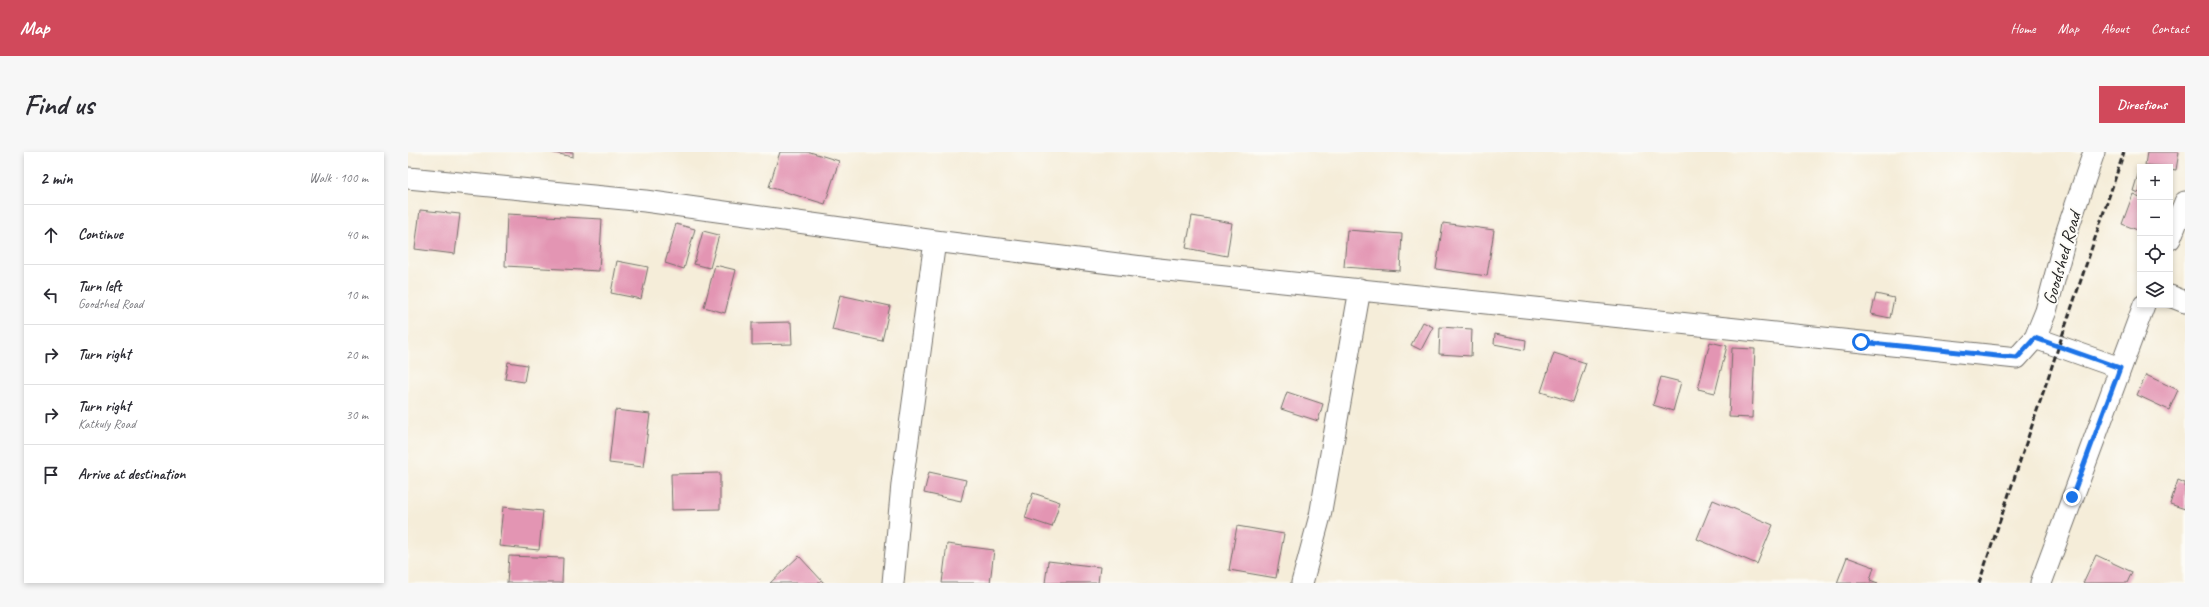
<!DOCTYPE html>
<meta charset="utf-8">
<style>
:root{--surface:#fff;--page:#f7f7f7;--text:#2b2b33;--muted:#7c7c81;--line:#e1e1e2;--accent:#d1495b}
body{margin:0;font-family:Caveat,sans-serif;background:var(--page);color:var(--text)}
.controls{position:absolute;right:12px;top:12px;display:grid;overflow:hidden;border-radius:0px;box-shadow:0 2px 6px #0003}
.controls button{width:36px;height:36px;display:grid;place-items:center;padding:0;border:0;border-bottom:1px solid var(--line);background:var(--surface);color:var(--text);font:20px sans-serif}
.stop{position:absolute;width:12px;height:12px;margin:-9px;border:3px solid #1a73e8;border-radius:50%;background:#fff}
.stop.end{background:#1a73e8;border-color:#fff;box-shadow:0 1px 4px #0008}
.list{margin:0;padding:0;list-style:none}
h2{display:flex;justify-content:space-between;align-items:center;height:52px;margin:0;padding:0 16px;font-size:17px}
h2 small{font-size:13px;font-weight:400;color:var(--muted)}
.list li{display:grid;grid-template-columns:26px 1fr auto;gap:12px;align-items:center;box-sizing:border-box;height:60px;padding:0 16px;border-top:1px solid var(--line)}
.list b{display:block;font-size:15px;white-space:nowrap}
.list p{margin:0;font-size:13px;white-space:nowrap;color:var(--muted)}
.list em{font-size:13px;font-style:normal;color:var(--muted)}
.icon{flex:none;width:22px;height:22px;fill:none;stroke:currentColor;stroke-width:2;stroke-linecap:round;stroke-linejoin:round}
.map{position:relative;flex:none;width:1777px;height:431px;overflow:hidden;border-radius:0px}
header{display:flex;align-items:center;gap:24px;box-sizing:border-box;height:56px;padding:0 20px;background:var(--accent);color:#fff}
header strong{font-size:19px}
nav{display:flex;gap:22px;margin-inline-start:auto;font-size:14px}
.intro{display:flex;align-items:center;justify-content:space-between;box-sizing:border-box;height:96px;padding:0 24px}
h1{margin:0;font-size:28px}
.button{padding:10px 18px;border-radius:0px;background:var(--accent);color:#fff;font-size:14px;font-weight:700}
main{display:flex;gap:24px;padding:0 24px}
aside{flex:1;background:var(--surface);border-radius:0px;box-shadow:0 2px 6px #0003}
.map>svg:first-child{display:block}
.building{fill:#e395b3}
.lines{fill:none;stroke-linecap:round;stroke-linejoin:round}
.minor-casing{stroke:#726f68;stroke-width:23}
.minor{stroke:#fff;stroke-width:21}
.rail{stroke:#2b2b2b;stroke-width:3;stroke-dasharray:6 3;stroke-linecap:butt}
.route{stroke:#1a73e8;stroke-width:5}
.labels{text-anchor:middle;stroke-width:4;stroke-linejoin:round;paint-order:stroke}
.street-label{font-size:19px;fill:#2b2b2b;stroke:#fdfcf7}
</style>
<header>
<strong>Map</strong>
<nav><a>Home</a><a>Map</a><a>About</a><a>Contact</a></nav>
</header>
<div class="intro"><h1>Find us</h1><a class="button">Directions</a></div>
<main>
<aside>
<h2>2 min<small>Walk · 100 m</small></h2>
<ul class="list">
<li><svg class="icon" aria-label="ahead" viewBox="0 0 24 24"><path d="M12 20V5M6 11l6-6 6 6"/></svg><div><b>Continue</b></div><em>40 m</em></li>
<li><svg class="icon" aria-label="left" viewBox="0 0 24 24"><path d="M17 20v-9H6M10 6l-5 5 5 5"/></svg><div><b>Turn left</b><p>Goodshed Road</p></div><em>10 m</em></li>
<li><svg class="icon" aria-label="right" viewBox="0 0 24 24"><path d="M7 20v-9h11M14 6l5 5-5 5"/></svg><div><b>Turn right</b></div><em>20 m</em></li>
<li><svg class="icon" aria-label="right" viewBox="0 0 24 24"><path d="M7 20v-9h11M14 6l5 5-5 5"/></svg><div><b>Turn right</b><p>Katkuly Road</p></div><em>30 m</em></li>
<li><svg class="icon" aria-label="arrive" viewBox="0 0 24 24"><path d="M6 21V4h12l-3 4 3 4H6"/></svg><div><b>Arrive at destination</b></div></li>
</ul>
</aside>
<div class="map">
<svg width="1777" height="431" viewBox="0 0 1777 431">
<rect width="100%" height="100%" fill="#fdfcf7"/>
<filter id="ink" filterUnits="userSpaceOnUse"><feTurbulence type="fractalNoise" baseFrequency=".025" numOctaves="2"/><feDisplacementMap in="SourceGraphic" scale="8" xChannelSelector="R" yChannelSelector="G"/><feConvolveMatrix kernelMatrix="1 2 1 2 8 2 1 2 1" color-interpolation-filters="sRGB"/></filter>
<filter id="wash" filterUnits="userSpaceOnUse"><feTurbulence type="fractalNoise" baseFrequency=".012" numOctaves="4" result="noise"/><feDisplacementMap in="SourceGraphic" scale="16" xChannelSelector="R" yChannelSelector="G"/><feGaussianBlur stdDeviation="0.9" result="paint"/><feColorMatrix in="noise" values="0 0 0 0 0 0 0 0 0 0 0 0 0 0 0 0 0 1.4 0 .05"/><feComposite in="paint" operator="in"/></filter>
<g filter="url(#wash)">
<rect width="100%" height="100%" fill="#f5edd9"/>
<g id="blocks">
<path class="building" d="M142,0H165V5Z
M372,0H402L431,9L417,52L361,35Z
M1739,0H1771L1768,18L1762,17V15L1737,13Z
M1732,16V41L1725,39Z
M1725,42L1732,45V79L1714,72Z
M12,58L52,62L47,102L7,97Z
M99,62L194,67L191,119L97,114Z
M784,64L824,71L819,104L778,96Z
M1035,71L1086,78L1079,124L1028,117Z
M268,72L287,77L276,117L257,111Z
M939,78L994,82L992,119L936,115Z
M295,79L311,83L302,116L286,112Z
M209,109L240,115L233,147L203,141Z
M307,113L328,118L317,161L296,155Z
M1468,142L1486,146L1482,166L1463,162Z
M432,143L482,154L474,189L424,178Z
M383,170L384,192L344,193V171Z
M1015,170L1025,175L1013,198L1003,193Z
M1032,175L1064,177L1063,204L1031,202Z
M1087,182L1118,188L1117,198L1086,192Z
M1302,190L1319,194L1307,241L1290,237Z
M1324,196L1347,197L1344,266L1321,265Z
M1146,201L1178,211L1165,250L1133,240Z
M100,210L119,213L116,230L97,227Z
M1738,223L1770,238L1761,258L1729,243Z
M1253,225L1273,230L1265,259L1245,253Z
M879,240L915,252L910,269L873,257Z
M207,258L242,262L235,315L201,311Z
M521,320L558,328L553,349L516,341Z
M312,321V357L264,358L263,322Z
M1770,328L1777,331V357L1762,352Z
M625,341L652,350L644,375L617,366Z
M1305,348L1365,373L1349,412L1289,387Z
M95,355L135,359L131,398L91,394Z
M829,374L876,382L868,426L821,418Z
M539,392L586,398L582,431H534Z
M1688,403L1724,420L1719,431H1675Z
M101,404L155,406L154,431H99Z
M391,404L416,431H362Z
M1439,405L1466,415L1462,428L1470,431H1429Z
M640,409L692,415L690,431H637Z"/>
</g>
</g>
<g filter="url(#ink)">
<use href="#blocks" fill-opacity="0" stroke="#726f68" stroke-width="1"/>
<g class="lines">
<g class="minor-casing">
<path id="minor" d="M0,26L237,49L527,89L750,117L1609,206L1627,186L1638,159L1659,79L1686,0
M1762,87L1777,50
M1762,144L1777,150
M1627,186L1712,216
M485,431L494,332L527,89
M894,431L912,364L952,137
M1633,431L1736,153"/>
</g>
<use href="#minor" class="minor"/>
<path class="rail" d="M1571,431L1716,0"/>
</g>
</g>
<g class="lines" filter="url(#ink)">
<path class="route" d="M1453,190L1609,206L1627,186L1712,216L1664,345"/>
</g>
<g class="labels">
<g class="street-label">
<text transform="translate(1653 106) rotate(-74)" y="7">Goodshed Road</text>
</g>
</g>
</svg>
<div class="controls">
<button>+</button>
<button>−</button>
<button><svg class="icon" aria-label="locate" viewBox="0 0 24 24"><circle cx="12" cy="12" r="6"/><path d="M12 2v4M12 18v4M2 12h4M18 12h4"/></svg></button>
<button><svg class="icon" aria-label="layers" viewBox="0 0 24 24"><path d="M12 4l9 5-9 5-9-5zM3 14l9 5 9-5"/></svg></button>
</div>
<div class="stop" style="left:1453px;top:190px"></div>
<div class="stop end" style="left:1664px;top:345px"></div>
</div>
</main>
